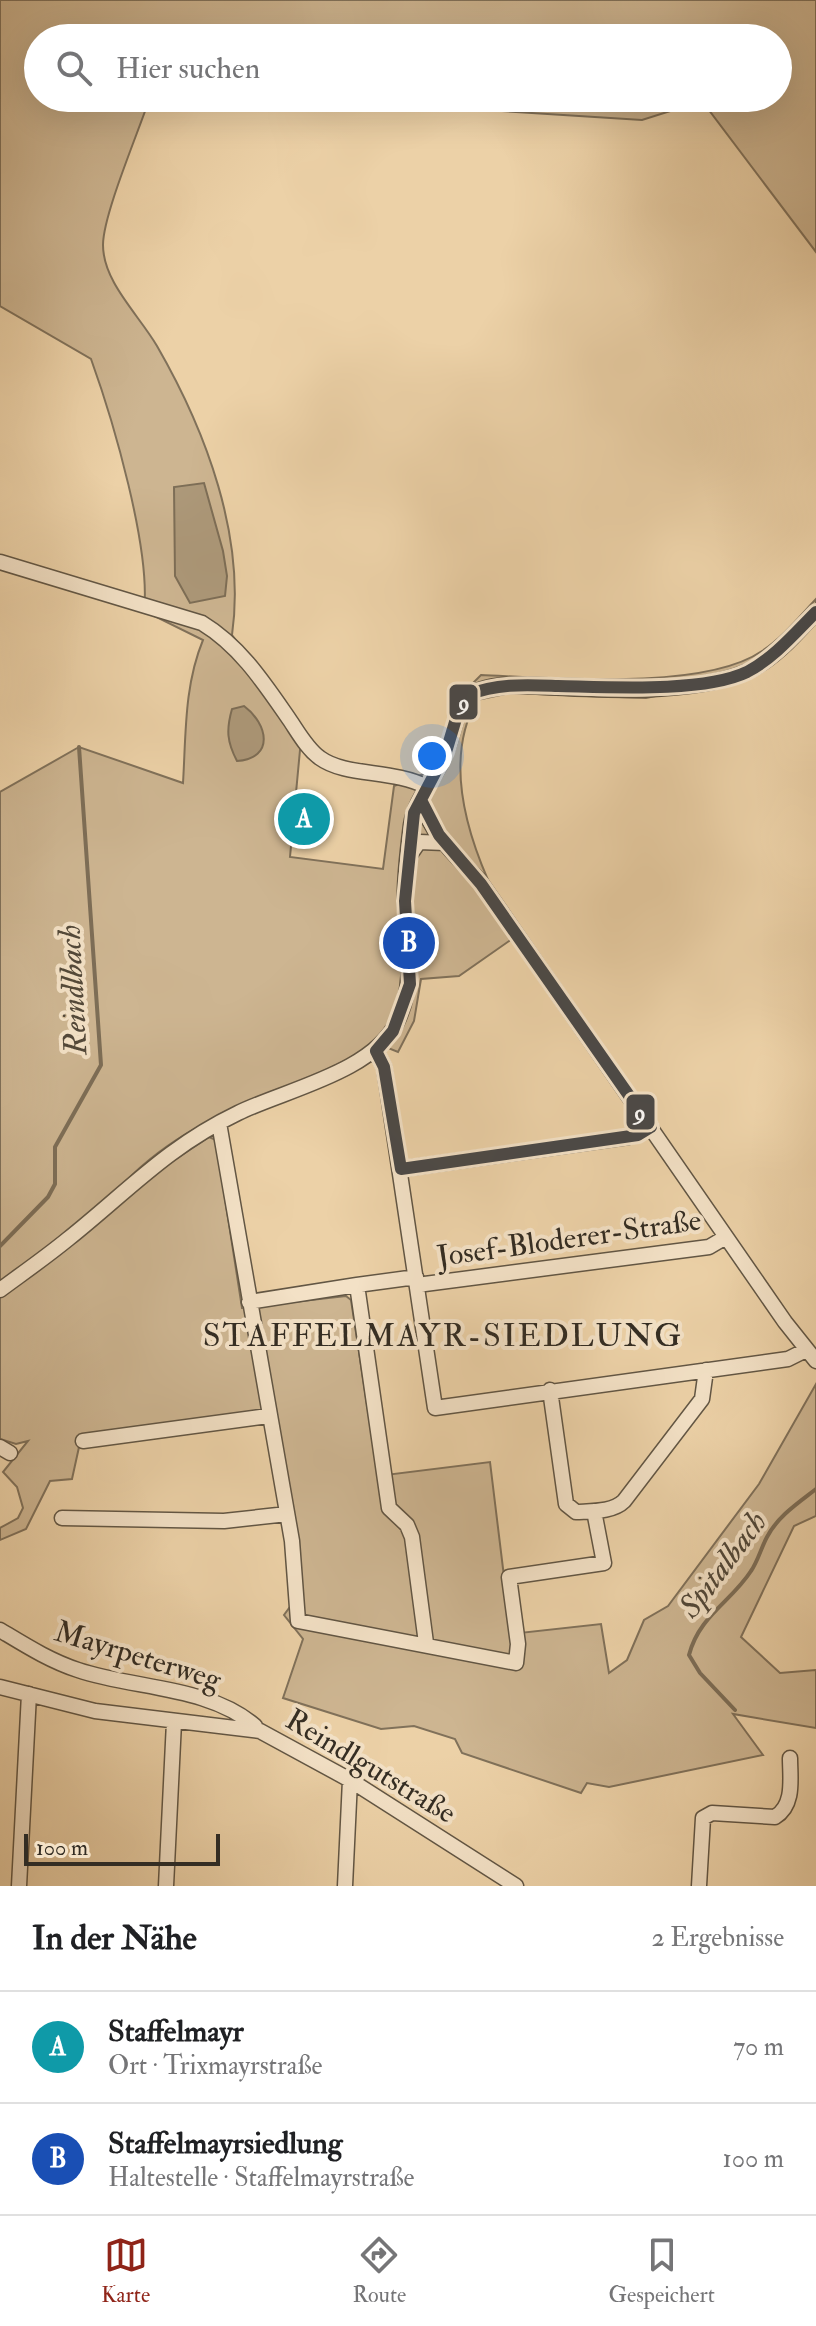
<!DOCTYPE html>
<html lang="de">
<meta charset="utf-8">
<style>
:root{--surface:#fff;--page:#f6f6f6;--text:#202124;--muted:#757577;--line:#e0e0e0;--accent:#8f2418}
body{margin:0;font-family:"IM FELL Double Pica",serif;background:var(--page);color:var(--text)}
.scale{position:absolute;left:24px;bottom:20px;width:196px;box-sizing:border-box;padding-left:8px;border:4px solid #342d23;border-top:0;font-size:22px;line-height:28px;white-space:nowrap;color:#342d23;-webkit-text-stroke:6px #f3e1c6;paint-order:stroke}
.you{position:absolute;left:432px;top:756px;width:28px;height:28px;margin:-20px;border:6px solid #fff;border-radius:50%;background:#1a73e8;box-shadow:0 0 0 12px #1a73e833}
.badge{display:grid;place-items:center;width:52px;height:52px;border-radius:50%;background:var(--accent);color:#fff;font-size:26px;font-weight:700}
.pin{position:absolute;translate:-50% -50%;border:4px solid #fff;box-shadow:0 2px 8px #0006}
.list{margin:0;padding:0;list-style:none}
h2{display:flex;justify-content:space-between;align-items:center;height:104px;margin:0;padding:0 32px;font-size:34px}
h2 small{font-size:26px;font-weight:400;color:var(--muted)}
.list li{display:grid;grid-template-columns:52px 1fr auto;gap:24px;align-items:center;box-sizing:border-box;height:112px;padding:0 32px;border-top:2px solid var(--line)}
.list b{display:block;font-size:30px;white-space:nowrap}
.list p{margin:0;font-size:26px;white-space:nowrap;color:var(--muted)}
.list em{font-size:26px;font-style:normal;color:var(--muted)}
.icon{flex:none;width:44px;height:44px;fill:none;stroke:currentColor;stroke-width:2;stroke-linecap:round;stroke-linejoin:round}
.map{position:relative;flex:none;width:816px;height:1886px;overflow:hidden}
.search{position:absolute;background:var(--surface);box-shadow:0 8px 32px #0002;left:24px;right:24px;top:24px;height:88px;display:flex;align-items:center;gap:20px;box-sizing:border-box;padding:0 28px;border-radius:44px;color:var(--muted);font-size:30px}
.sheet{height:328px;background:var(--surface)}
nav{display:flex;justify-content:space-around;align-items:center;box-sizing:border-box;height:112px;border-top:2px solid var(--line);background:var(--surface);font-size:22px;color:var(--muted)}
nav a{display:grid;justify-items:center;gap:4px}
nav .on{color:var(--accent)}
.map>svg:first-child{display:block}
.green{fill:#cdb591;stroke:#80715a;stroke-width:2;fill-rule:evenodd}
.water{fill:#ad997a;stroke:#7d6e57;stroke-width:2}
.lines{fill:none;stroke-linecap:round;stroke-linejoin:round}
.stream{stroke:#7d6e57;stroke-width:4}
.street-casing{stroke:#625644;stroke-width:17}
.street{stroke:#f3e1c6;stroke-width:14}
.bus-1-casing{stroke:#f3e1c6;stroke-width:18}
.bus-1{stroke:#4a4948;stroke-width:12}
.labels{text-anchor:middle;stroke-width:8;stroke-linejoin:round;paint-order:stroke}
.street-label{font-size:30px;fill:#342d23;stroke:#f3e1c6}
.water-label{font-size:32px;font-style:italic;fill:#524839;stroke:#f3e1c6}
.neighbourhood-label{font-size:32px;letter-spacing:2px;fill:#342d23;stroke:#f3e1c6}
.line-badge{stroke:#f3e1c6;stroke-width:3}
.badge-label{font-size:22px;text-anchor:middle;font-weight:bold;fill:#fff}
</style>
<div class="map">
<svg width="816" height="1886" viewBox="0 0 816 1886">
<rect width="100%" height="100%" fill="#ecd1a7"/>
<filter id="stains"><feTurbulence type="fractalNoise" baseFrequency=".0025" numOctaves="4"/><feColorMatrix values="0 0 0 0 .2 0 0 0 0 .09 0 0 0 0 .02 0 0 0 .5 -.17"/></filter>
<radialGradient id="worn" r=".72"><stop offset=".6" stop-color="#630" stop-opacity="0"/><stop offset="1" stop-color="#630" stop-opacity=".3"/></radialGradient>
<path class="green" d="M0,0H816V252L702,101L642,120L486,110L149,100C138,133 103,215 103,245C103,282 139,315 157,346C206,431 246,537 232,635L317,747L300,750L290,857L383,869L394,786L426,773L437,759L459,697L481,675C552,678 704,691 762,651C783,637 799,617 816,599V621L790,650L749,677L646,698L510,693L477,700C446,755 464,825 488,880C496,898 511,915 522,932L459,976L421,979L414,1021L398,1052L376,1043C291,1097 200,1104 124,1183L162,1168L209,1137L216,1140L242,1308L346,1296L351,1300L378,1476L490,1462L511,1634L601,1624L609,1673L627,1660L644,1620L668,1606L759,1484L816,1384V1516L794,1526L741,1637L780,1673L816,1670V1728L733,1714L763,1755L609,1787L587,1783L581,1793L462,1753L455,1739L414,1726L381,1729L283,1698L303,1639L284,1615L292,1604L276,1408L81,1438L72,1479L50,1481L26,1529L0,1540V1528L18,1518L23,1508L17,1487L3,1472L28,1441L16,1444L0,1439V792L79,747L183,783C186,735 184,686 203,640L144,611C151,549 113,420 91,359L0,306ZM38,38H778V98H38Z"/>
<path class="water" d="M204,483L223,551L227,576L225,596L190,603L175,576L174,487Z
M244,706C268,724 275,758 237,761C227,742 226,730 232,709Z"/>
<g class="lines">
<path class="stream" d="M0,1246L48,1197L55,1184V1147L101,1065L79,747
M735,1710L700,1673L689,1655C699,1616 731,1602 751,1571C758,1561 761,1548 767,1537C778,1516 798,1503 816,1489"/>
<g class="street-casing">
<path id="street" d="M0,562L202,623C240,646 264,683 289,719C298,732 307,749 320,758C346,777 393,769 427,787
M421,800C429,832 457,857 479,880L785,1322L816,1361
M410,855L419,842L445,843
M376,1051L384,1067L435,1408L788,1359L806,1350
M219,1123L292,1541L298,1621L516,1663L518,1644L509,1577L604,1563L594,1511
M401,1169L628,1137L651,1127
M357,1285L416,1277
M417,1285L709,1247L726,1237
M0,1290C23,1273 46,1257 68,1239C127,1192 167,1147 238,1113C285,1090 373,1072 397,1022C416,982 407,945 405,903C404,879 408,849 411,825C415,799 436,778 445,754C462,714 451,689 505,685C574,688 681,699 746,672C774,660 796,634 816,612
M249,1302L357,1285L389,1508L407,1525L412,1537L426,1643
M550,1390L566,1504L576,1512C592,1511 613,1512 624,1501L702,1399L706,1370
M83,1441L268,1416
M0,1447L10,1453
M62,1518L224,1521L287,1514
M0,1630C25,1645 50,1661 78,1670C134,1689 209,1686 255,1726
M0,1687L95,1711L260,1731L350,1780L516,1886
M19,1886L29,1694
M166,1886L174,1722
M345,1886L350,1780
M699,1886L703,1818L712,1813L775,1817C795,1805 790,1778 790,1758"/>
</g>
<use href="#street" class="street"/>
<g class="bus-1-casing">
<path id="bus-1" d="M421,800L439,835L481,884L651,1127L638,1135L401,1169L384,1067L376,1051L393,1031L410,984L405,901L414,813L446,752L458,712L468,695C498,683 527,685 558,686C607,687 703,693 747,672C774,658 795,633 816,612"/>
</g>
<use href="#bus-1" class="bus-1"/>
</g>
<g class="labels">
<g class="street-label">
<text transform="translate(569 1238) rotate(-8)" y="10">Josef-Bloderer-Straße</text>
<text transform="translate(138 1655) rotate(17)" y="10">Mayrpeterweg</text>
<text transform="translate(371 1766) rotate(31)" y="10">Reindlgutstraße</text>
</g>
<g class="water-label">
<text transform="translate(72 990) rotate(-93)" y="11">Reindlbach</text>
<text transform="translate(722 1564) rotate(-53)" y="11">Spitalbach</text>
</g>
<g class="neighbourhood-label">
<text x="443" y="1346">STAFFELMAYR-SIEDLUNG</text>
</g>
</g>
<g class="line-badge">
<rect x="448" y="683" width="31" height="38" rx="8" fill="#4a4948"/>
<rect x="625" y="1093" width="31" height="38" rx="8" fill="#4a4948"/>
</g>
<g class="badge-label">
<text x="464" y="710">9</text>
<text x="640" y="1120">9</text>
</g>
<rect width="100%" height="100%" filter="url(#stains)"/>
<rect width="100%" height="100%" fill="url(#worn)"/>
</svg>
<div class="scale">100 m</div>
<div class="you"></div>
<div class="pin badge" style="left:304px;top:819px;background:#0f9aa8">A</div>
<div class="pin badge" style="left:409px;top:943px;background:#1a4fb4">B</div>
<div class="search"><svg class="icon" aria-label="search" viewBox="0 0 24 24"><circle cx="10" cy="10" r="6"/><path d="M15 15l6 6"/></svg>Hier suchen</div>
</div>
<section class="sheet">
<h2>In der Nähe<small>2 Ergebnisse</small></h2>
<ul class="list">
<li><span class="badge" style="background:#0f9aa8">A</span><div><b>Staffelmayr</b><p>Ort · Trixmayrstraße</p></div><em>70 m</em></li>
<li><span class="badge" style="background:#1a4fb4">B</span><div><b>Staffelmayrsiedlung</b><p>Haltestelle · Staffelmayrstraße</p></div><em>100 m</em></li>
</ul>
</section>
<nav>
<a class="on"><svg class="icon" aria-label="map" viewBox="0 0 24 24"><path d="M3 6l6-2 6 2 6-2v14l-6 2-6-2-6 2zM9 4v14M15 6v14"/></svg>Karte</a>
<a><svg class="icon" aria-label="directions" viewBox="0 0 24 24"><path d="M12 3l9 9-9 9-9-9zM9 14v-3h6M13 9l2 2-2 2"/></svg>Route</a>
<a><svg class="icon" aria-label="saved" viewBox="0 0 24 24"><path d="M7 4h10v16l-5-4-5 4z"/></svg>Gespeichert</a>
</nav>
